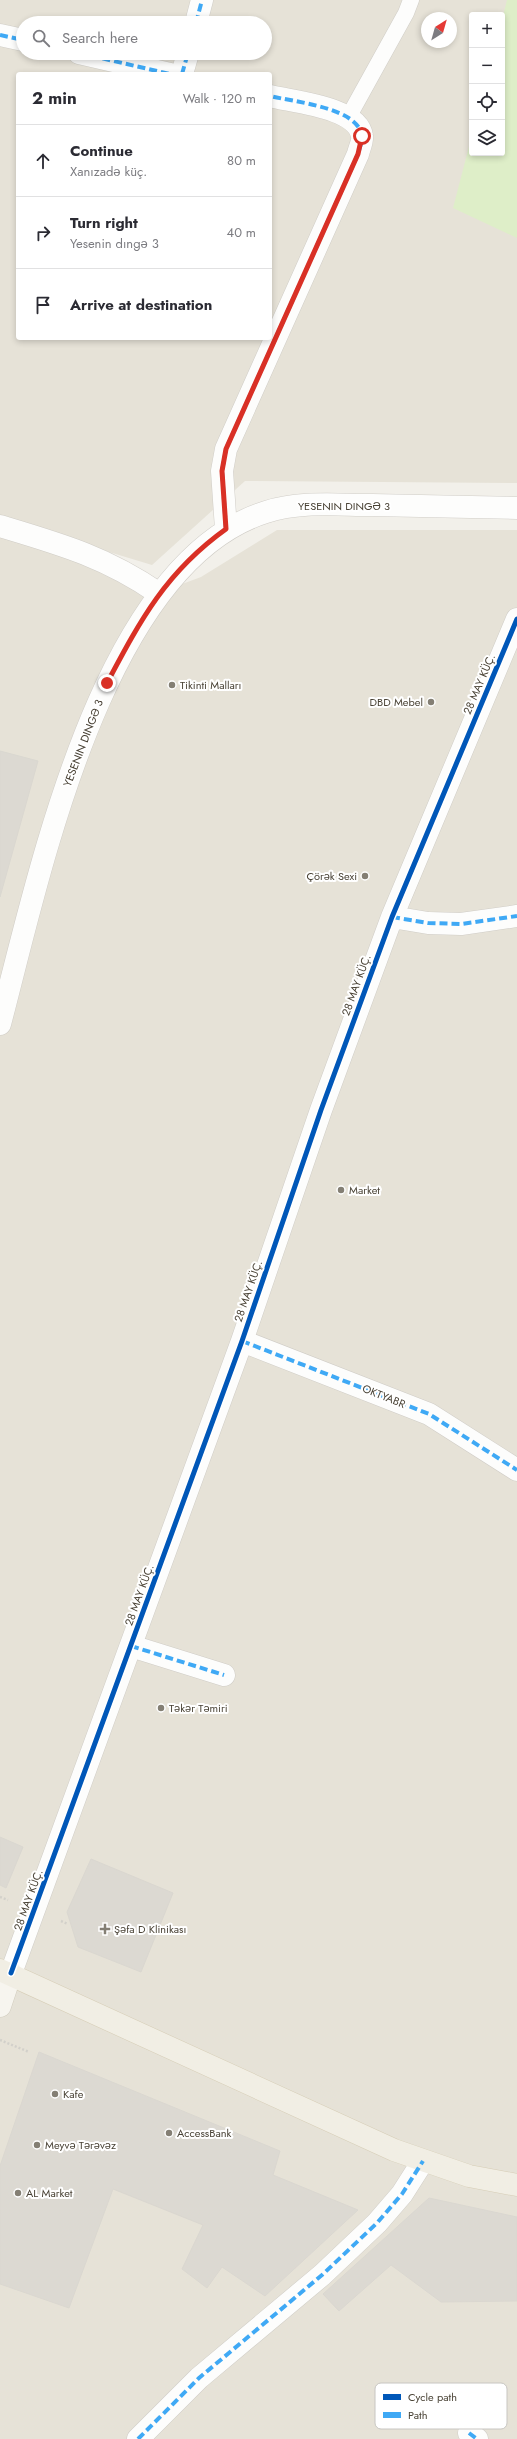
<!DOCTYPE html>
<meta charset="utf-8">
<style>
:root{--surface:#fff;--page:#f2f2f3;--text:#2b2b33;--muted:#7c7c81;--line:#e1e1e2}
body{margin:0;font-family:Jost,sans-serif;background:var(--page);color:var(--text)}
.controls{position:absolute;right:12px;top:12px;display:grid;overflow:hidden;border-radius:4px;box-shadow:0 2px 6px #0003}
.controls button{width:36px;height:36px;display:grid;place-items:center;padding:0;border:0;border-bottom:1px solid var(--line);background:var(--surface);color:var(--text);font:20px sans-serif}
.compass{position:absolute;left:421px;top:12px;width:36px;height:36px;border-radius:50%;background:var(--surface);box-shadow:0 2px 6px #0003;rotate:37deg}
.stop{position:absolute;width:12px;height:12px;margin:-9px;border:3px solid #d93025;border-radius:50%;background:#fff}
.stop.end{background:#d93025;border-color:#fff;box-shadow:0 1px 4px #0008}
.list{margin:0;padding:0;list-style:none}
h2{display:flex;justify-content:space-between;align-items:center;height:52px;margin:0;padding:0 16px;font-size:17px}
h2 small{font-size:13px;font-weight:400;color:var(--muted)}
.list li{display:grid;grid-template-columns:26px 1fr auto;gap:12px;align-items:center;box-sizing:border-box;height:72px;padding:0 16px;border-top:1px solid var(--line)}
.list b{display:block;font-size:15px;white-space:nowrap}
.list p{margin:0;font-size:13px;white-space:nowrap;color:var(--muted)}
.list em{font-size:13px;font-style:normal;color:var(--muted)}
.icon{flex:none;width:22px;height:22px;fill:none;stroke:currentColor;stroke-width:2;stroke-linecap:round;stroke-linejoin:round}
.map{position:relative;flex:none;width:517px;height:2439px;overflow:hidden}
.search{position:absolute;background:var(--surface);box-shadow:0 2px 6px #0003;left:16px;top:16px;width:256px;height:44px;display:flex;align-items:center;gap:10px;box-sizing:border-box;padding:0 14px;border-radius:22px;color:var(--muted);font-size:15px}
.panel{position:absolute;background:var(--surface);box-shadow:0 2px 6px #0003;left:16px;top:72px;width:256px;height:268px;border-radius:4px}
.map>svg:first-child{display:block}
.residential{fill:#e6e2d7;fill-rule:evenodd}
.green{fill:#deeec8}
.building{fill:#dcd9d2;stroke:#dad7d0}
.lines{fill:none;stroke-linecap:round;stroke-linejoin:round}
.lane-casing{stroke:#d0cdc7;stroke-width:17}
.street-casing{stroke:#d0cdc7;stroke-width:23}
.secondary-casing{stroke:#d2cdc0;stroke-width:23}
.primary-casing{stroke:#d6cdb6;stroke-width:23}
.path{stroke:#d2d0ca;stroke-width:2.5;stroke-dasharray:2 2;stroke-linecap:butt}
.lane{stroke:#fdfdfc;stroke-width:16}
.street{stroke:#fdfdfc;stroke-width:22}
.secondary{stroke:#f7f5ef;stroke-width:22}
.primary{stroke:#f1eee4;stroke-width:22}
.quiet{stroke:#3fa9f5;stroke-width:4;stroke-dasharray:8 4;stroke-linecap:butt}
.cycleway-casing{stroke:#fff;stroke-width:8}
.cycleway{stroke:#0057b8;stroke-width:5}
.route{stroke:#d93025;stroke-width:5}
.poi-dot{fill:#847f74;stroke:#fff;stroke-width:1.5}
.labels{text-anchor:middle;stroke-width:4;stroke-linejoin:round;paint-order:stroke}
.street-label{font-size:11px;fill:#494235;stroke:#fff}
.poi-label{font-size:11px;fill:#494235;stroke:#fff;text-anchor:start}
.key{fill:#fff;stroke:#c8c6c2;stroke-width:1}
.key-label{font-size:11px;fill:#494235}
</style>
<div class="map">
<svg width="517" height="2439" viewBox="0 0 517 2439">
<rect width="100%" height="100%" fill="#f2f0ea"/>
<path class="residential" d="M0,0H517V483L245,481L152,565L0,519ZM472,15H502V153H472ZM427,18H451V42H427ZM23,23H265V53H23ZM18,74H270V338H18Z
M0,528L158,593L201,577L277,530H517V2439H0Z"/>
<path class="green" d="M507,0H517V238L453,208L472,135V153H502V20Z"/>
<path class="building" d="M0,751L38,761L0,897Z
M0,1837L23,1847L6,1888L0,1885Z
M91,1859L173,1893L141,1972L78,1947L67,1912Z
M39,2052L280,2151L273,2175L358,2210L265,2296L222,2267L207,2288L182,2269L203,2225L113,2189L69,2308L0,2284V2166Z
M429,2198L517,2217V2301L441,2302L391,2265L339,2311L323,2294Z"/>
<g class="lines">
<g class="lane-casing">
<path id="lane" d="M349,116L406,13L411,0"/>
</g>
<g class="street-casing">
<path id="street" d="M196,23L202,0
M0,35L23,40
M79,53L170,74
M182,74L188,53
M0,526C60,544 106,557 158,593
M226,529L222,471L226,449L358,154C359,149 363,141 362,136C358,107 293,102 270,96
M392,917L428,923L461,924L517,916
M0,1024C39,877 102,563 266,512C300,501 336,505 372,505C420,506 469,507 517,508
M242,1341L429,1414L517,1470
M131,1646L224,1675
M11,1973L242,1341L321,1110L392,917L517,619
M469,2433L477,2439
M138,2439L199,2378L322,2275L377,2223L402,2194L423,2161"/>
</g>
<g class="secondary-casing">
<path id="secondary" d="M0,2006L11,1973"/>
</g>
<g class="primary-casing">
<path id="primary" d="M0,1970L394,2150L469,2176L517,2185"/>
</g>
<path class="path" d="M0,1897L8,1900
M61,1921L68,1924
M0,2040L29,2052"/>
<use href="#lane" class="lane"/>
<use href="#street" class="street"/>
<use href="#secondary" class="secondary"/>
<use href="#primary" class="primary"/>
<path class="quiet" d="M196,23L202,0
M0,35L23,40
M79,53L170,74
M182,74L188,53
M226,529L222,471L226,449L358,154C359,149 363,141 362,136C358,107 293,102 270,96
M392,917L428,923L461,924L517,916
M242,1341L429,1414L517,1470
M131,1646L224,1675
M469,2433L477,2439
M138,2439L199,2378L322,2275L377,2223L402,2194L423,2161"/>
<g class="cycleway-casing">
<path id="cycleway" d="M11,1973L242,1341L321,1110L392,917L517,619"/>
</g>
<use href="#cycleway" class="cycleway"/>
</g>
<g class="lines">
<path class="route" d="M107,683C141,619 166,572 226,529L222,471L226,449L358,154L362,136"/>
</g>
<g class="poi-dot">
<circle cx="172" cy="685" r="4"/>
<circle cx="431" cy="702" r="4"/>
<circle cx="365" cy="876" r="4"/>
<circle cx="341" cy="1190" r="4"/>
<circle cx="161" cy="1708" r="4"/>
<path d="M103 1923h4v4h4v4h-4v4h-4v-4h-4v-4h4z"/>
<circle cx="55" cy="2094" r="4"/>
<circle cx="169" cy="2133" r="4"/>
<circle cx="37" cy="2145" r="4"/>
<circle cx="18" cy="2193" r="4"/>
</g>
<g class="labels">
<g class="street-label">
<text x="344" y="510">YESENIN DINGƏ 3</text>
<text transform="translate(479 684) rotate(-67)" y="4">28 MAY KÜÇ.</text>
<text transform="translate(83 743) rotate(-69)" y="4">YESENIN DINGƏ 3</text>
<text transform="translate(356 985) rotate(-70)" y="4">28 MAY KÜÇ.</text>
<text transform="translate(248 1291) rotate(-71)" y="4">28 MAY KÜÇ.</text>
<text transform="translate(384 1396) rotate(22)" y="4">OKTYABR</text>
<text transform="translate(139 1595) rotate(-70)" y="4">28 MAY KÜÇ.</text>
<text transform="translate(28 1900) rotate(-70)" y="4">28 MAY KÜÇ.</text>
</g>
<g class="poi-label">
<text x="180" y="689">Tikinti Malları</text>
<text x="423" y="706" text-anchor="end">DBD Mebel</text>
<text x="357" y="880" text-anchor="end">Çörək Sexi</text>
<text x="349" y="1194">Market</text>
<text x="169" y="1712">Təkər Təmiri</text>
<text x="114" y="1933">Şəfa D Klinikası</text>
<text x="63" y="2098">Kafe</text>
<text x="177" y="2137">AccessBank</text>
<text x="45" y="2149">Meyvə Tərəvəz</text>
<text x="26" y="2197">AL Market</text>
</g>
</g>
<rect x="375" y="2383" width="132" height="46" rx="6" class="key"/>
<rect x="383" y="2394" width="18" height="6" fill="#0057b8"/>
<rect x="383" y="2412" width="18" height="6" fill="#3fa9f5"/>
<g class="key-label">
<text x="408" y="2401">Cycle path</text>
<text x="408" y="2419">Path</text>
</g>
</svg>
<div class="controls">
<button>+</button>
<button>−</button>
<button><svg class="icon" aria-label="locate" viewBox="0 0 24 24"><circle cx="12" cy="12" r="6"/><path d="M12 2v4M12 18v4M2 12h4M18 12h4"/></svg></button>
<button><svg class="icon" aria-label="layers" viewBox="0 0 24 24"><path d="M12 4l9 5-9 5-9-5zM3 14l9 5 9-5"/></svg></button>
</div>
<svg class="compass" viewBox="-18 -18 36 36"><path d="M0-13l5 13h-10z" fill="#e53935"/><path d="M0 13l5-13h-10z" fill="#7c7c81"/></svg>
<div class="stop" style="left:362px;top:136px"></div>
<div class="stop end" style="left:107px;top:683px"></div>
<div class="search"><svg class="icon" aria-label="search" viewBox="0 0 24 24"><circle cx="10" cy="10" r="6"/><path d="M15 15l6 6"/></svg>Search here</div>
<section class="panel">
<h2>2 min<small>Walk · 120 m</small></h2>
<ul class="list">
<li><svg class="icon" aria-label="ahead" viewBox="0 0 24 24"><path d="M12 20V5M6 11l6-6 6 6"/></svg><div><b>Continue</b><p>Xanızadə küç.</p></div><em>80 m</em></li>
<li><svg class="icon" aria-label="right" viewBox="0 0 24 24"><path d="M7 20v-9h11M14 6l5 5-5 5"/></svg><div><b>Turn right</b><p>Yesenin dıngə 3</p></div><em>40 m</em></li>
<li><svg class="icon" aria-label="arrive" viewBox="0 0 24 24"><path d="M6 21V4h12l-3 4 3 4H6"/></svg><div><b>Arrive at destination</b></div></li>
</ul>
</section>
</div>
